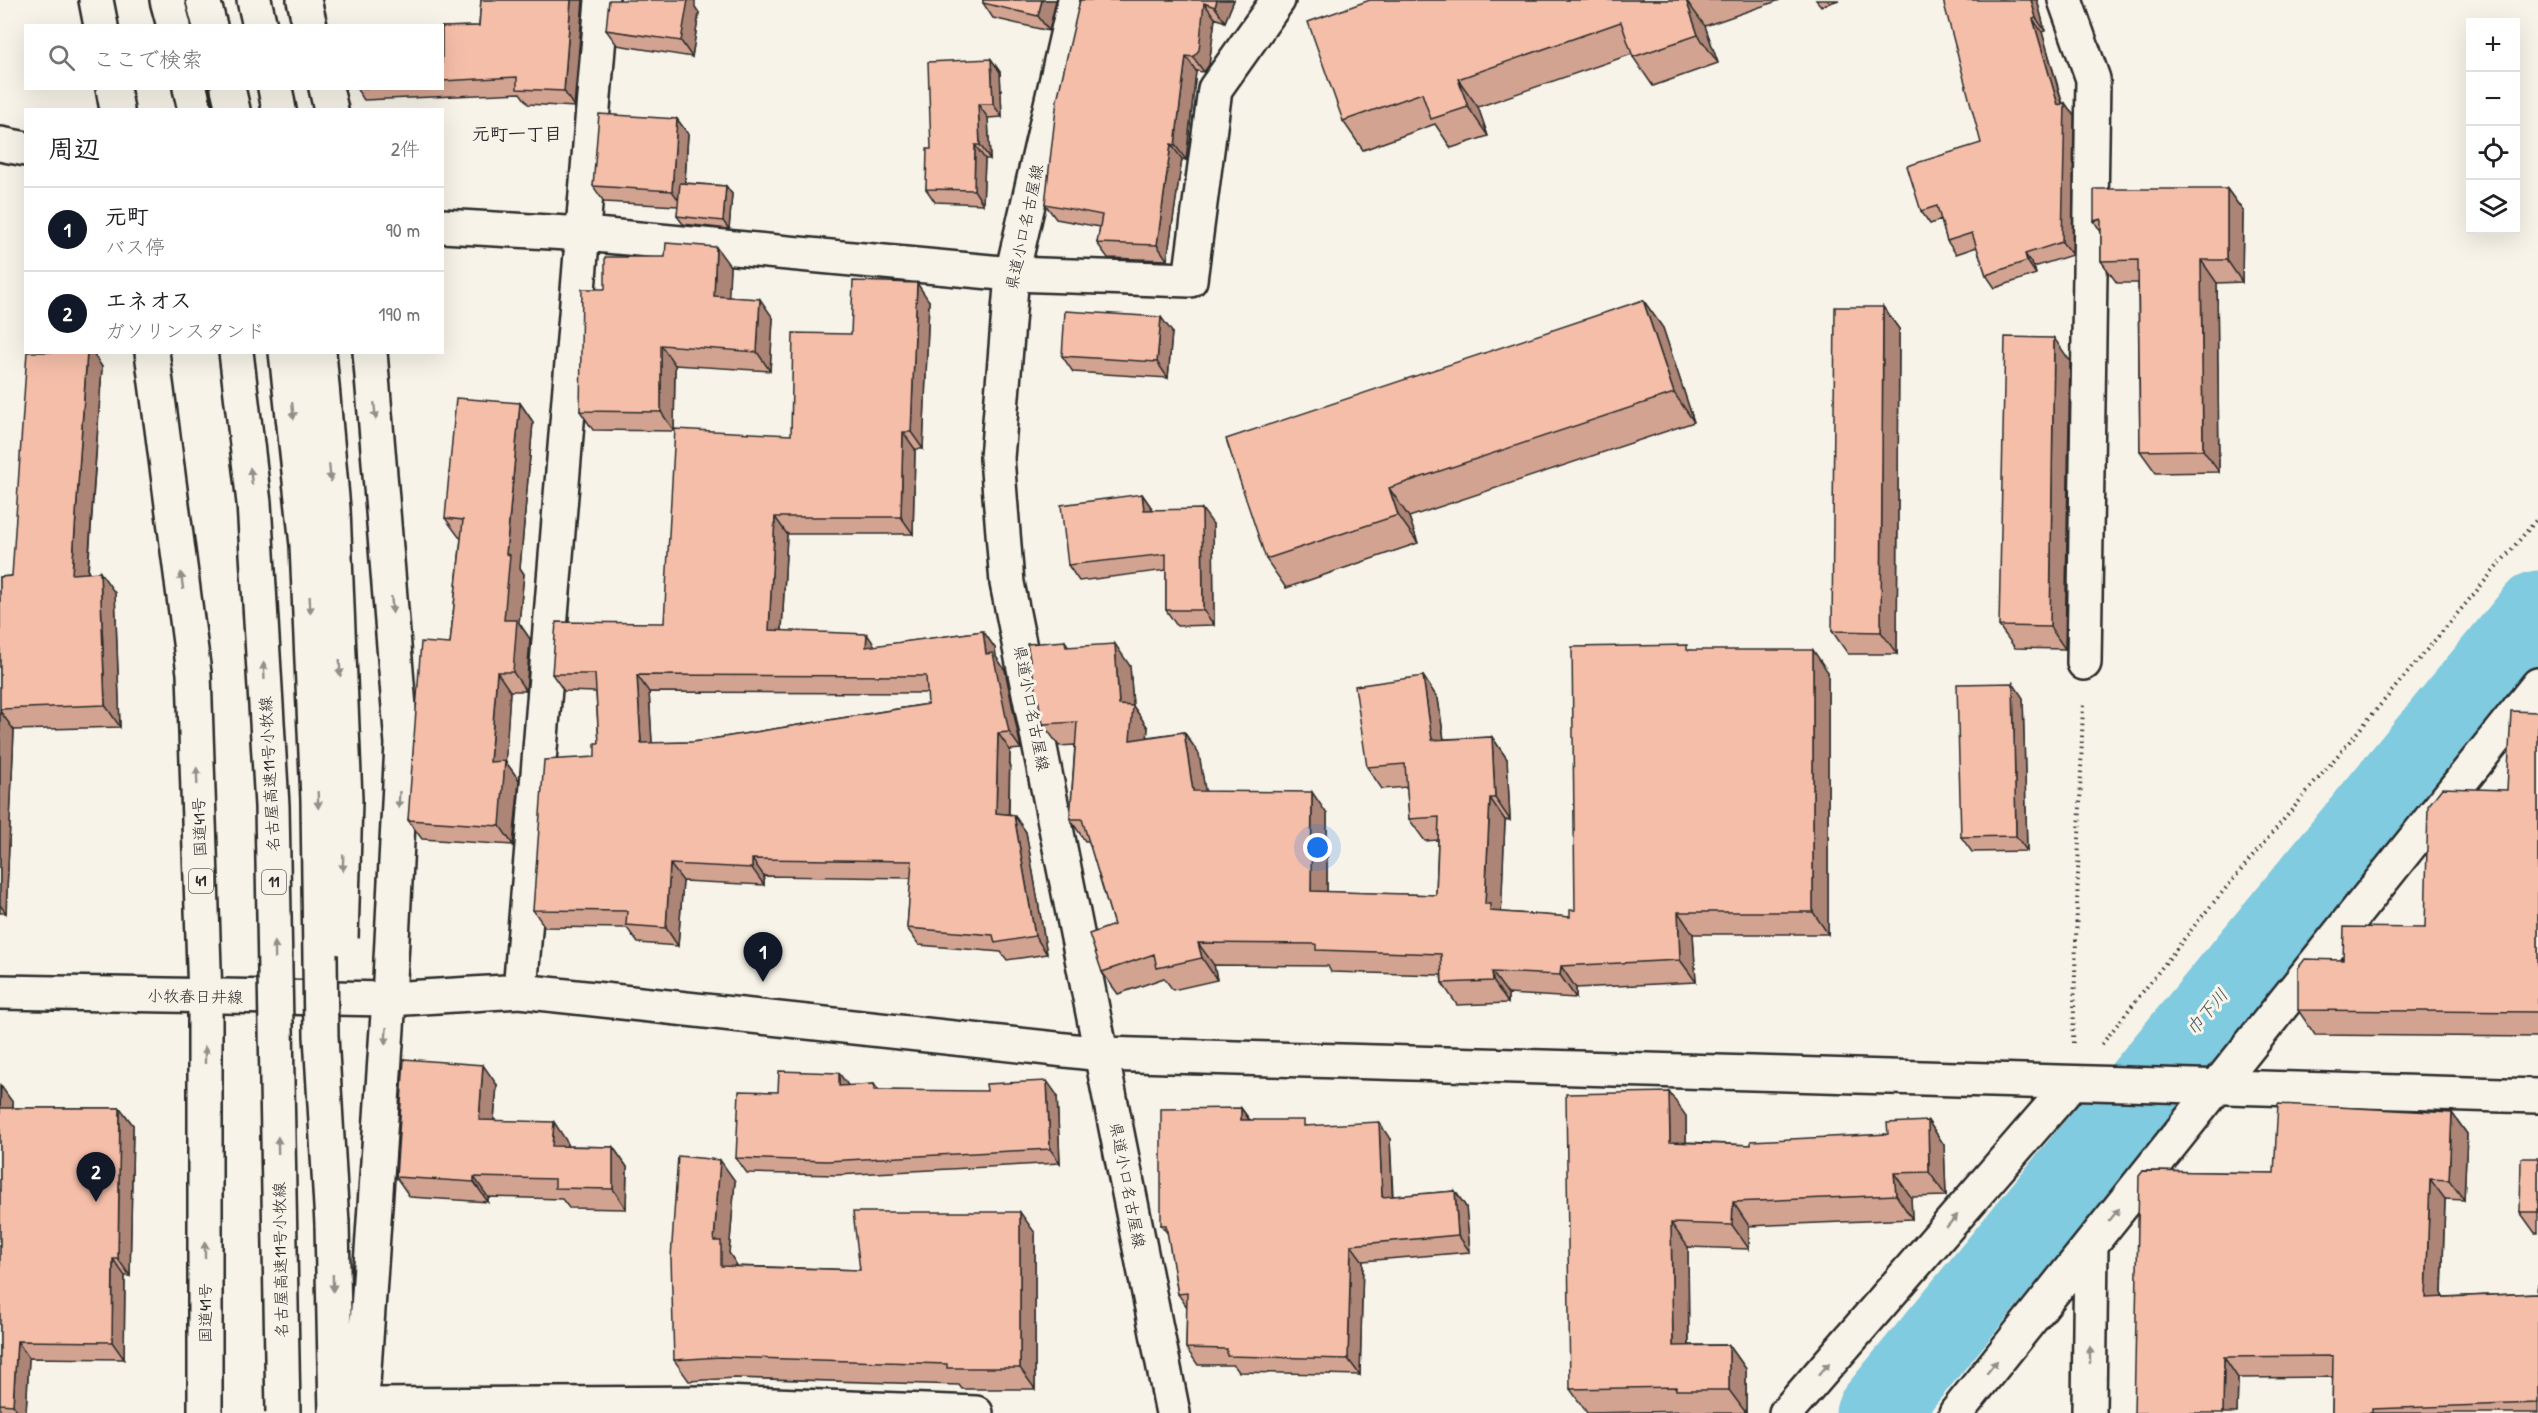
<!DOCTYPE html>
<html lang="ja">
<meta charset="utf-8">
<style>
:root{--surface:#fff;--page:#f2f2f2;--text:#202124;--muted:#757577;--line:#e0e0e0;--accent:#111827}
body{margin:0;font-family:"Patrick Hand","Klee One",sans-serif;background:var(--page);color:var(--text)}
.controls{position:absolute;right:18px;top:18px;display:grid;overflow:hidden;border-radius:0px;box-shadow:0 6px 24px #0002}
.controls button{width:54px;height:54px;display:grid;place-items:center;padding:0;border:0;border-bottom:2px solid var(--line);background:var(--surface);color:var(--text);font:30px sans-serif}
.you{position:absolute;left:1318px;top:848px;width:21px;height:21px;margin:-15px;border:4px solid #fff;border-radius:50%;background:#1a73e8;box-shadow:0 0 0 9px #1a73e833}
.badge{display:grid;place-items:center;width:39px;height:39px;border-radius:50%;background:var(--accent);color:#fff;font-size:20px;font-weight:700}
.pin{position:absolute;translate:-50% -50px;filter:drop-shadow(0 2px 3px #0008)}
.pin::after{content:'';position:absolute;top:32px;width:21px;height:18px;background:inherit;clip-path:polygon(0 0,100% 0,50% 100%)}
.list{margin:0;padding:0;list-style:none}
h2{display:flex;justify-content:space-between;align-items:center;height:78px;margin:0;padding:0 24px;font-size:26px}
h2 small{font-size:20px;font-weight:400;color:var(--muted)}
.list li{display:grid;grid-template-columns:39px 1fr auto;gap:18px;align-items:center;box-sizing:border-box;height:84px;padding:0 24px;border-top:2px solid var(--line)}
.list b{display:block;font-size:22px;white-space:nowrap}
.list p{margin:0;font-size:20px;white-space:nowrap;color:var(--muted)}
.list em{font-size:20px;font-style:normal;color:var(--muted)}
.icon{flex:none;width:33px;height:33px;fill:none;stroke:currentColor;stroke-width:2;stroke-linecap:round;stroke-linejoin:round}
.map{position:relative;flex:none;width:2538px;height:1413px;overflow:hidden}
.search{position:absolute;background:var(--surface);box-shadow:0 6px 24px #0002;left:24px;top:24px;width:420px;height:66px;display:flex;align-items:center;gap:15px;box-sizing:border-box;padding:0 21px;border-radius:0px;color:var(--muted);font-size:22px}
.panel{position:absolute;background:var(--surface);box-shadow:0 6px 24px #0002;left:24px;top:108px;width:420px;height:246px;border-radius:0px}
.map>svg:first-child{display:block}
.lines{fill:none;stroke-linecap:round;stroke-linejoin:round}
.river{stroke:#80cbe0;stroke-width:81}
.minor-casing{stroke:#2b2b2b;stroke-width:38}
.major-casing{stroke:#2b2b2b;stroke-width:38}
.highway-casing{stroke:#2b2b2b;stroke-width:38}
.path{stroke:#2b2b2b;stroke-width:4;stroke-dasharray:1.5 4.5;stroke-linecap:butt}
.minor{stroke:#f7f3e8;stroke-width:33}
.major{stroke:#f7f3e8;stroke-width:33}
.highway{stroke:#f7f3e8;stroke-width:33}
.highway-bridge-casing{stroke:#2b2b2b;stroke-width:38;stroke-linecap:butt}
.highway-bridge{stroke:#f7f3e8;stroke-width:33}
.wall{fill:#d3a391;stroke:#2b2b2b;stroke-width:1.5;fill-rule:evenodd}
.shaded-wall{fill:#ac8576;stroke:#2b2b2b;stroke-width:1.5}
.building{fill:#f5bea9;stroke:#2b2b2b;stroke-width:1.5;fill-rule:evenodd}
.oneway{fill:#918f8a}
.labels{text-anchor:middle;stroke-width:6;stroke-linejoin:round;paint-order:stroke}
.shield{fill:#f7f3e8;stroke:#686764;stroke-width:1.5}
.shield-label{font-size:15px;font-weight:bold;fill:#2b2b2b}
.street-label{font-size:16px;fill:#2b2b2b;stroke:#f7f3e8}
.neighbourhood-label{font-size:18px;font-weight:bold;fill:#2b2b2b;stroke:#f7f3e8}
.water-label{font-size:18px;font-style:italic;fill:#405358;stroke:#f7f3e8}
</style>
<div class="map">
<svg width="2538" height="1413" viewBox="0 0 2538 1413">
<rect width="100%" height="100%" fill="#f7f3e8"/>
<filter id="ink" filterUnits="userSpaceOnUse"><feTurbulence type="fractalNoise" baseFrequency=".0167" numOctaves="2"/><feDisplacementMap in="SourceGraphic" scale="12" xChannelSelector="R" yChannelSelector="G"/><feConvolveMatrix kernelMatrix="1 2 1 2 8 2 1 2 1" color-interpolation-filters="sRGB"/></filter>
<g filter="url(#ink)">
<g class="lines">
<path class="river" d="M1876,1413L2538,611"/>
<g class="minor-casing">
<path id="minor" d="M2065,0L2093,79L2084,663
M0,144L26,149
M442,226L585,234L1012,274L1190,280L1215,89L1278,0
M520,991L602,0
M389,999L520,991L1102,1054L2538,1096
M360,1405L723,1403L976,1413
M1786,1413L2072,1083
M1956,1413L2538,685
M2089,1413L2091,1244"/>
</g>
<g class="major-casing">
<path id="major" d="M1075,0L1012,274L997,458L1007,583L1173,1413
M0,992L389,999"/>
</g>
<g class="highway-casing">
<path id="highway" d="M96,0L101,26
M167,0L174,26
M203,0L210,26
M254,0L260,26
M304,0L310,26
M113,88L117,110
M190,88L195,110
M228,88L233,110
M275,88L279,110
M326,88L331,110
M152,352L194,673L205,997V1413
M332,1224L336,1413
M361,1413L389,999L402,744L370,352"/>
</g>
<path class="path" d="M2073,1043L2083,702
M2102,1044L2199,920L2538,518"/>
<use href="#minor" class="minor"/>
<use href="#major" class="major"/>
<use href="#highway" class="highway"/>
<g class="highway-bridge-casing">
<path id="highway-bridge" d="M236,352L254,503L272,806L283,1413
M286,352L307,545L318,800L321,1036L332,1224
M319,352L333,509L345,800L341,938"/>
</g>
<use href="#highway-bridge" class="highway-bridge"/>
</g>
<path class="wall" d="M481,0H583L574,107L528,104L520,93L364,100L356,88H442V27L479,26Z
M983,0H1056L1049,31L993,18L983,3Z
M1080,0H1234L1225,22L1215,18L1209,65L1204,72L1196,71L1186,160L1182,159L1167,260L1108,258L1097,243L1100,227L1056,219L1045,204Z
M1370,0H1780L1705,26L1718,63L1653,86L1633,57L1632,54L1478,107L1488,136L1451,148L1435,124L1363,150L1343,121Z
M1816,0H1839L1821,6Z
M2037,0L2045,31L2042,32L2063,104L2065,103L2074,116L2072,255L2034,267L2036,274L1995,288L1986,275L1977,247L1956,254L1947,241L1941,220L1930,224L1921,211L1981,143Z
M695,7L699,13L692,57L617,45L606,30Z
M991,59L1000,72L1002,117L988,118L990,159H985L983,204L935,202L926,189L931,149Z
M677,119L688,134L685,183L726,186L732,194L729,229L683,224L677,216L678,206L604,202L593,186Z
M2227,189L2243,211L2242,282L2217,283L2219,472L2156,473L2140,451L2138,283H2117L2101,261V232L2094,221Z
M730,266L728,297L773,318L770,371L675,365L674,431L593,430L580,411L605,289Z
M1643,300L1663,328L1694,422L1409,517L1418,543L1286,588L1266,559Z
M929,301L923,449H915L913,534H787L782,631L875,646L983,631L995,648L996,657L1005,670L1021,749L1010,750L1009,814L1014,815L1026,832L1047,954L1007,960L1001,952L919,945L907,928L911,878L764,876V885L683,881L678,946L638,943L627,928L545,927L533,910L595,757L599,743L596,692L564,691L552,674L664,623L791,435L851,334ZM649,692L928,693V704L693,742L652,743Z
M1883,307L1899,329L1897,654H1848L1832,631Z
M1172,332L1168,378L1073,372L1062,356Z
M92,352L102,367L88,573L115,593L120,727L14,730L6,913H0V577L12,576Z
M2070,361L2065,649L2015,648L1999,626Z
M520,403L533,422L520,568L524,574L519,623L530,639L526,691H510L505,761L519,780L513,845L422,839L408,820L450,644L461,538L459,537L445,518Z
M1142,494L1153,510L1213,524L1214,625L1177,626L1166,610V570L1079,581L1068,565Z
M1065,641L1069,647L1130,666L1133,706L1148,728L1147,737L1184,732L1199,754L1205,791L1327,814V892L1436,895L1438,840L1425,841L1409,819L1407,787L1382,789L1367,767L1423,676L1438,699L1444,739L1492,737L1507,759L1510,820H1505L1501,912L1570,917L1575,910L1690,650L1828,672V934H1693L1696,982L1576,988V998L1508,994V1003L1457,1005L1442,983L1441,975L1331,972L1328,966L1214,965L1217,980L1173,990L1164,978L1118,994L1102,972L1114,925L1089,841H1085L1070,819L1075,745L1059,746L1043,724Z
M2023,698L2027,851L1972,852L1961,837Z
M2538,712V1037L2315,1035L2298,1010L2343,960L2425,928L2507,790Z
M874,1084L878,1090L1057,1095L1060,1163L837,1175L747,1173L736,1158L778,1092Z
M497,1085L494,1120L567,1142V1146L613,1147L627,1167L626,1209L569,1208L562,1199L488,1197V1202L410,1197L396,1177Z
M0,1086L13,1103V1108H120L133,1125L130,1276H125L124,1359L29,1358L26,1413H0Z
M1241,1108L1250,1120L1309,1126L1390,1139L1393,1196L1455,1191L1466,1207L1470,1252L1363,1261L1360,1375L1239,1372L1234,1365H1198L1186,1348L1187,1307L1178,1294L1168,1234L1161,1225Z
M2452,1113L2467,1134L2464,1200L2445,1199L2442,1297L2537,1293L2538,1283V1413H2332L2333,1377L2238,1378L2237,1413L2143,1171L2274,1173Z
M1686,1116V1142L1751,1145L1888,1134L1928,1121L1944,1145L1946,1196L1911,1197L1912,1219L1749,1226V1249L1688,1247L1689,1345H1729L1746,1369V1413H1692L1691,1411L1587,1413L1570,1389Z
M2538,1158V1233H2535L2520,1212Z
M735,1181L729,1253L735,1262L736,1266L860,1270L1035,1233V1389H962L959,1385L735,1378L689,1381L674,1360Z"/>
<path class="shaded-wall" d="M571,0H583L574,107L564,91Z
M686,0H695V7L699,13L692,57L681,41Z
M1042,0H1056L1049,31L1038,16Z
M1217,0H1234L1225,22L1215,7Z
M1686,0L1705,26L1718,63L1698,35Z
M2031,0H2037L2045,31L2036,18Z
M1204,3L1215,18L1209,65L1204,72L1193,57Z
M2033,19L2042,32L2064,110L2065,103L2074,116L2072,255L2062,242L2058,105Z
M1186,56L1196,71L1186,160L1175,145Z
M991,59L1000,72L1002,117L993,104Z
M1458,79L1478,107L1488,136L1468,107Z
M978,104L988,118L990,159L980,145Z
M677,119L688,134L683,206L672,191Z
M1171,144L1182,159L1167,260L1157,245Z
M975,145L985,159L983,204L974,190Z
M726,186L732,194L729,229L723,221Z
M2227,189L2243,211L2242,282L2227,260Z
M716,247L730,266L728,315L714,296Z
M2025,254L2034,267L2036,274L2027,261Z
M2201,260L2217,283L2219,472L2203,450Z
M917,283L929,301L923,449L911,432Z
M760,299L773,318L770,371L757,352Z
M1643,300L1663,328L1694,422L1674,393Z
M1883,307L1899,329L1897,654L1881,632Z
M1161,317L1172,332L1168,378L1157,362Z
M2054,338L2070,361L2065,649L2050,627Z
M661,345L675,365L674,431L661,412Z
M87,352H92L102,367L86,595L72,574Z
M520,403L533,422L520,568L524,574L519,623L530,639L526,691L513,672L504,620L506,554Z
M903,432L915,449L913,534L901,517Z
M1389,488L1409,517L1418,543L1398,515Z
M1142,494L1153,510H1144Z
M1202,509L1213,524L1214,625L1203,610Z
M775,517L787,534L781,647L769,630Z
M100,572L115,593L120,727L105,705Z
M983,631L995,648L996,657L1005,670L1021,749L1009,732L986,654Z
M867,634L879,652L866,647Z
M1115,644L1130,666L1133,706L1148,728L1145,762L1130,740L1119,705Z
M1813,650L1828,672V934L1813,912Z
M497,672L510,691L505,768V761L519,780L513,845L500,826L490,762Z
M637,675L649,692L653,760L641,743Z
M1423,676L1438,699L1447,762L1432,740Z
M2013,683L2023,698L2027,851L2016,836Z
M0,711L14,730L6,913L0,905Z
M1184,732L1199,754L1209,813L1193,791Z
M998,733L1010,750L1008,831L996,813Z
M1492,737L1507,759L1510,820L1495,798Z
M1312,792L1327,814V913L1311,891Z
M1490,798L1505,820L1501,920L1505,933L1485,904Z
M1014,815L1026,832L1047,954L1035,936Z
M752,859L764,876V885L752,868Z
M670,864L683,881L678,946L666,928Z
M1678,912L1693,934L1696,982L1680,960Z
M1198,943L1214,965L1217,980L1202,958Z
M1561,966L1576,988V998L1560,975Z
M1492,972L1508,994V1003L1493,981Z
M483,1065L497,1085L492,1140L479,1120Z
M839,1073L850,1088L839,1086Z
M1047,1081L1057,1095L1060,1163L1050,1149Z
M1,1086L13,1103L12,1125L0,1108Z
M1669,1092L1686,1116V1166L1670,1142Z
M120,1108L133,1125L130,1276L118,1259Z
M1241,1108L1252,1124L1241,1120Z
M2452,1113L2467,1134L2464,1200L2449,1180Z
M1928,1121L1944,1145L1946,1196L1929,1172Z
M554,1122L567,1142L566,1166L552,1146Z
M1379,1122L1390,1139L1393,1214L1382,1197Z
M613,1147L627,1167L626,1209L613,1189Z
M720,1160L735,1181L729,1253L735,1262L736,1287L721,1266L714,1241Z
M1894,1173L1911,1197L1912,1219L1896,1195Z
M474,1177L488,1197V1202L474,1182Z
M2430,1179L2445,1199L2441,1319L2426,1298Z
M1455,1191L1466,1207L1470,1252L1458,1235Z
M1733,1202L1749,1226V1249L1732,1225Z
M1020,1212L1035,1233V1389L1020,1368Z
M1671,1223L1688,1247L1689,1370L1673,1346Z
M1351,1245L1363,1261L1360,1375L1348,1359Z
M113,1259L125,1276L124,1359L112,1342Z
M17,1341L29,1358L26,1413H19L13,1405Z
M1729,1345L1746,1369V1413L1729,1390Z
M2224,1357L2238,1378L2237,1413H2223Z"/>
<path class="building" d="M481,0H571L564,91L517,89V77L442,81V27L479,26Z
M609,0H688L681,41L606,30Z
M983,0H1042L1038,16L983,3Z
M1080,0H1217L1215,7L1204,3L1199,50L1193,57L1186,56L1175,145L1171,144L1157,245L1097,243L1102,215L1045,204L1057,100Z
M1370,0H1686L1698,35L1633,57L1621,22L1458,79L1468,107L1431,119L1422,93L1343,121L1308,22Z
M1943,0H2031L2036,18L2033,19L2058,105L2065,103L2062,242L2025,254L2027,261L1986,275L1972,233L1947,241L1937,206L1921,211L1907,166L1981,143Z
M991,59L993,104H978L980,145H975L974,190L926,189L927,149H931L928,62Z
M599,114L677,119L672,191L593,186Z
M680,183L726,186L723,221L677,216Z
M2094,189H2227V260H2201L2203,450L2140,451L2138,260L2101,261V219L2094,221Z
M666,243L716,247L714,296L760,299L757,352L661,345V412L580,411L582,289H605V257H665Z
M853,281L917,283L911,432H903L901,517H775L769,630L867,634L866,647L983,631L986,654L993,653L1009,732L998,733L996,813L1014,815L1035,936L995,943L993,935L907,928L912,861L752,859V868L670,864L666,928L626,925L627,911L533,910L544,760L595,757V743H599L595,674H552L556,622L664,623L675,429L791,435L793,333L851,334ZM637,675L926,676L928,704L693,742L641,743Z
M1643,300L1674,393L1389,488L1398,515L1266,559L1226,439Z
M1835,307H1883L1881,632L1832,631Z
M1065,311L1161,317L1157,362L1062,356Z
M2005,337L2054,338L2050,627L1999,626Z
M27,352H87L72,574L100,572L105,705L0,709V577L12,576Z
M456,398L520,403L506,554L510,555L504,620H517L513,672H497L490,762L505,761L500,826L408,820L421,642L450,644L463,520L445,518Z
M1142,494L1144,510L1202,509L1203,610H1166V554L1068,565L1061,505Z
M1065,641L1066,647L1115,644L1119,705L1133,706L1130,740L1184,732L1193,791L1312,792L1311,891L1436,895L1439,817L1409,819L1405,764L1367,767L1355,686L1423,676L1432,740L1492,737L1495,798H1490L1485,904H1490V911L1570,917V910H1575L1572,647L1687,645V650H1813V912H1678L1680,960L1561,966L1560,975L1492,972L1493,981L1442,983L1441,954L1316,950V944L1198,943L1202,958L1157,968L1154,954L1102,972L1089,934L1114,925L1082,819H1070L1077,722L1043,724L1027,644Z
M2013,683L2016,836L1961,837L1957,684Z
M2511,711L2538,712V1012L2298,1010V968L2305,959L2343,960L2344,927L2425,928L2428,806L2442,788L2507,790Z
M404,1059L483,1065L479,1120L554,1122L552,1146L613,1147V1189L555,1188V1179L474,1177V1182L396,1177Z
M779,1071L839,1073V1086L874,1084V1090L987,1091L986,1084L1047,1081L1050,1149L827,1161L736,1158L739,1091L778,1092Z
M0,1086V1108H120L118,1259H113L112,1342L17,1341L13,1405L0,1404Z
M1669,1092L1670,1142L1751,1145V1141L1888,1134L1887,1123L1928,1121L1929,1172L1894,1173L1896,1195L1733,1202L1732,1225L1671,1223L1673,1346L1729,1345V1390H1676V1387L1570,1389L1566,1094Z
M2278,1104L2452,1113L2449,1180L2430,1179L2426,1298L2537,1293L2538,1283V1403L2372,1409V1413H2332L2333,1356L2224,1357L2223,1413H2134L2139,1176L2143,1171L2274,1173Z
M1241,1108V1120H1304V1126L1379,1122L1382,1197L1455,1191L1458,1235L1351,1245L1348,1359L1227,1356V1349L1186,1348L1187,1293L1178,1294L1166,1225H1161V1109Z
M678,1156L720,1160L714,1241H721V1266L860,1270L853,1212H1020V1368H947V1364L720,1357L674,1360L671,1258Z
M2521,1158H2538V1212H2520Z"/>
<defs><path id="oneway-solid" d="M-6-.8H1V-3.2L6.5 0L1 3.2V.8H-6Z" transform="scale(1.5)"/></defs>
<g class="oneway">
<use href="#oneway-solid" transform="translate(293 411) rotate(84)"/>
<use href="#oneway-solid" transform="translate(375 411) rotate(85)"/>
<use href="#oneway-solid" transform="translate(330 473) rotate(85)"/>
<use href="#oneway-solid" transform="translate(251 476) rotate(-97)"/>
<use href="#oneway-solid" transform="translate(182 581) rotate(-98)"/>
<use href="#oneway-solid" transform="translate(310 605) rotate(88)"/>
<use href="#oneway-solid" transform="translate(392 605) rotate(86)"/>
<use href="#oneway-solid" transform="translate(340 668) rotate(88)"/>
<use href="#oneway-solid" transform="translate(264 671) rotate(-93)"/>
<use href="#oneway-solid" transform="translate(197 776) rotate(-92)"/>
<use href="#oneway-solid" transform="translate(318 800) rotate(88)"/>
<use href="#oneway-solid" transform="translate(399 800) rotate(93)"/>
<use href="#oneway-solid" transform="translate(343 863) rotate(92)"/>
<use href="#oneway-solid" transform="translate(275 950) rotate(-91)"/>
<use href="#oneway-solid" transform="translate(386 1036) rotate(94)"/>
<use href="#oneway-solid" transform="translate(205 1055) rotate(-90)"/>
<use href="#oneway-solid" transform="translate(278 1145) rotate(-91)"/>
<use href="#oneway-solid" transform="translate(2114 1215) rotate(-51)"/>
<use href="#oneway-solid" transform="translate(1952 1221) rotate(-49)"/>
<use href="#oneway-solid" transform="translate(205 1250) rotate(-90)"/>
<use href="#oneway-solid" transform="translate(333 1283) rotate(89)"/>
<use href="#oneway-solid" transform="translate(2090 1355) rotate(-90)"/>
<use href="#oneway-solid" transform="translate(1992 1367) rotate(-51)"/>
<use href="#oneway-solid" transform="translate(1824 1369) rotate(-49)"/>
</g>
</g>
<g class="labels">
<g class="shield">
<rect x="189" y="869" width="24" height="24" rx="4.5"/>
<rect x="262" y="870" width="24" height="24" rx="4.5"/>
</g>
<g class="shield-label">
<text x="201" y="886">41</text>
<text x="274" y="887">11</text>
</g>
<g class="street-label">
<text transform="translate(1024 227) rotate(-78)" y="6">県道小口名古屋線</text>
<text transform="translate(1032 708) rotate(79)" y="6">県道小口名古屋線</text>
<text transform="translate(269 774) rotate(-93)" y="6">名古屋高速11号小牧線</text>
<text transform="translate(199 827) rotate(-92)" y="6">国道41号</text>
<text transform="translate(195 996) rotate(1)" y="6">小牧春日井線</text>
<text transform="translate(1128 1185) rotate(79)" y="6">県道小口名古屋線</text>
<text transform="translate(280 1260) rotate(-91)" y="6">名古屋高速11号小牧線</text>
<text transform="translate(205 1313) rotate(-90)" y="6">国道41号</text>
</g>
<g class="neighbourhood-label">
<text x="517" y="140">元町一丁目</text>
</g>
<g class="water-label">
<text transform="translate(2207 1012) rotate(-50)" y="6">巾下川</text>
</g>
</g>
</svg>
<div class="controls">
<button>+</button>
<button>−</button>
<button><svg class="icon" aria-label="locate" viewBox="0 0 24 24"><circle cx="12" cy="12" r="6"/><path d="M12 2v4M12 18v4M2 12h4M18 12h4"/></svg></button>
<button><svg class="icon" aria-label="layers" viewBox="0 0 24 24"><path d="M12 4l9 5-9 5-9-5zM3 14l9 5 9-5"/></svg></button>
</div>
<div class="you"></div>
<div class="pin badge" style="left:763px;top:982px">1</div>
<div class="pin badge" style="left:96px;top:1202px">2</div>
<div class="search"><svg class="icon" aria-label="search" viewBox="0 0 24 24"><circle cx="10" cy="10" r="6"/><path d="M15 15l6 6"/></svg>ここで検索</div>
<section class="panel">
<h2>周辺<small>2件</small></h2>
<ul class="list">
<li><span class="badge">1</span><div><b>元町</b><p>バス停</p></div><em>90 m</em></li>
<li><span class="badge">2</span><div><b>エネオス</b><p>ガソリンスタンド</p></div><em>190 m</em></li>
</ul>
</section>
</div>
